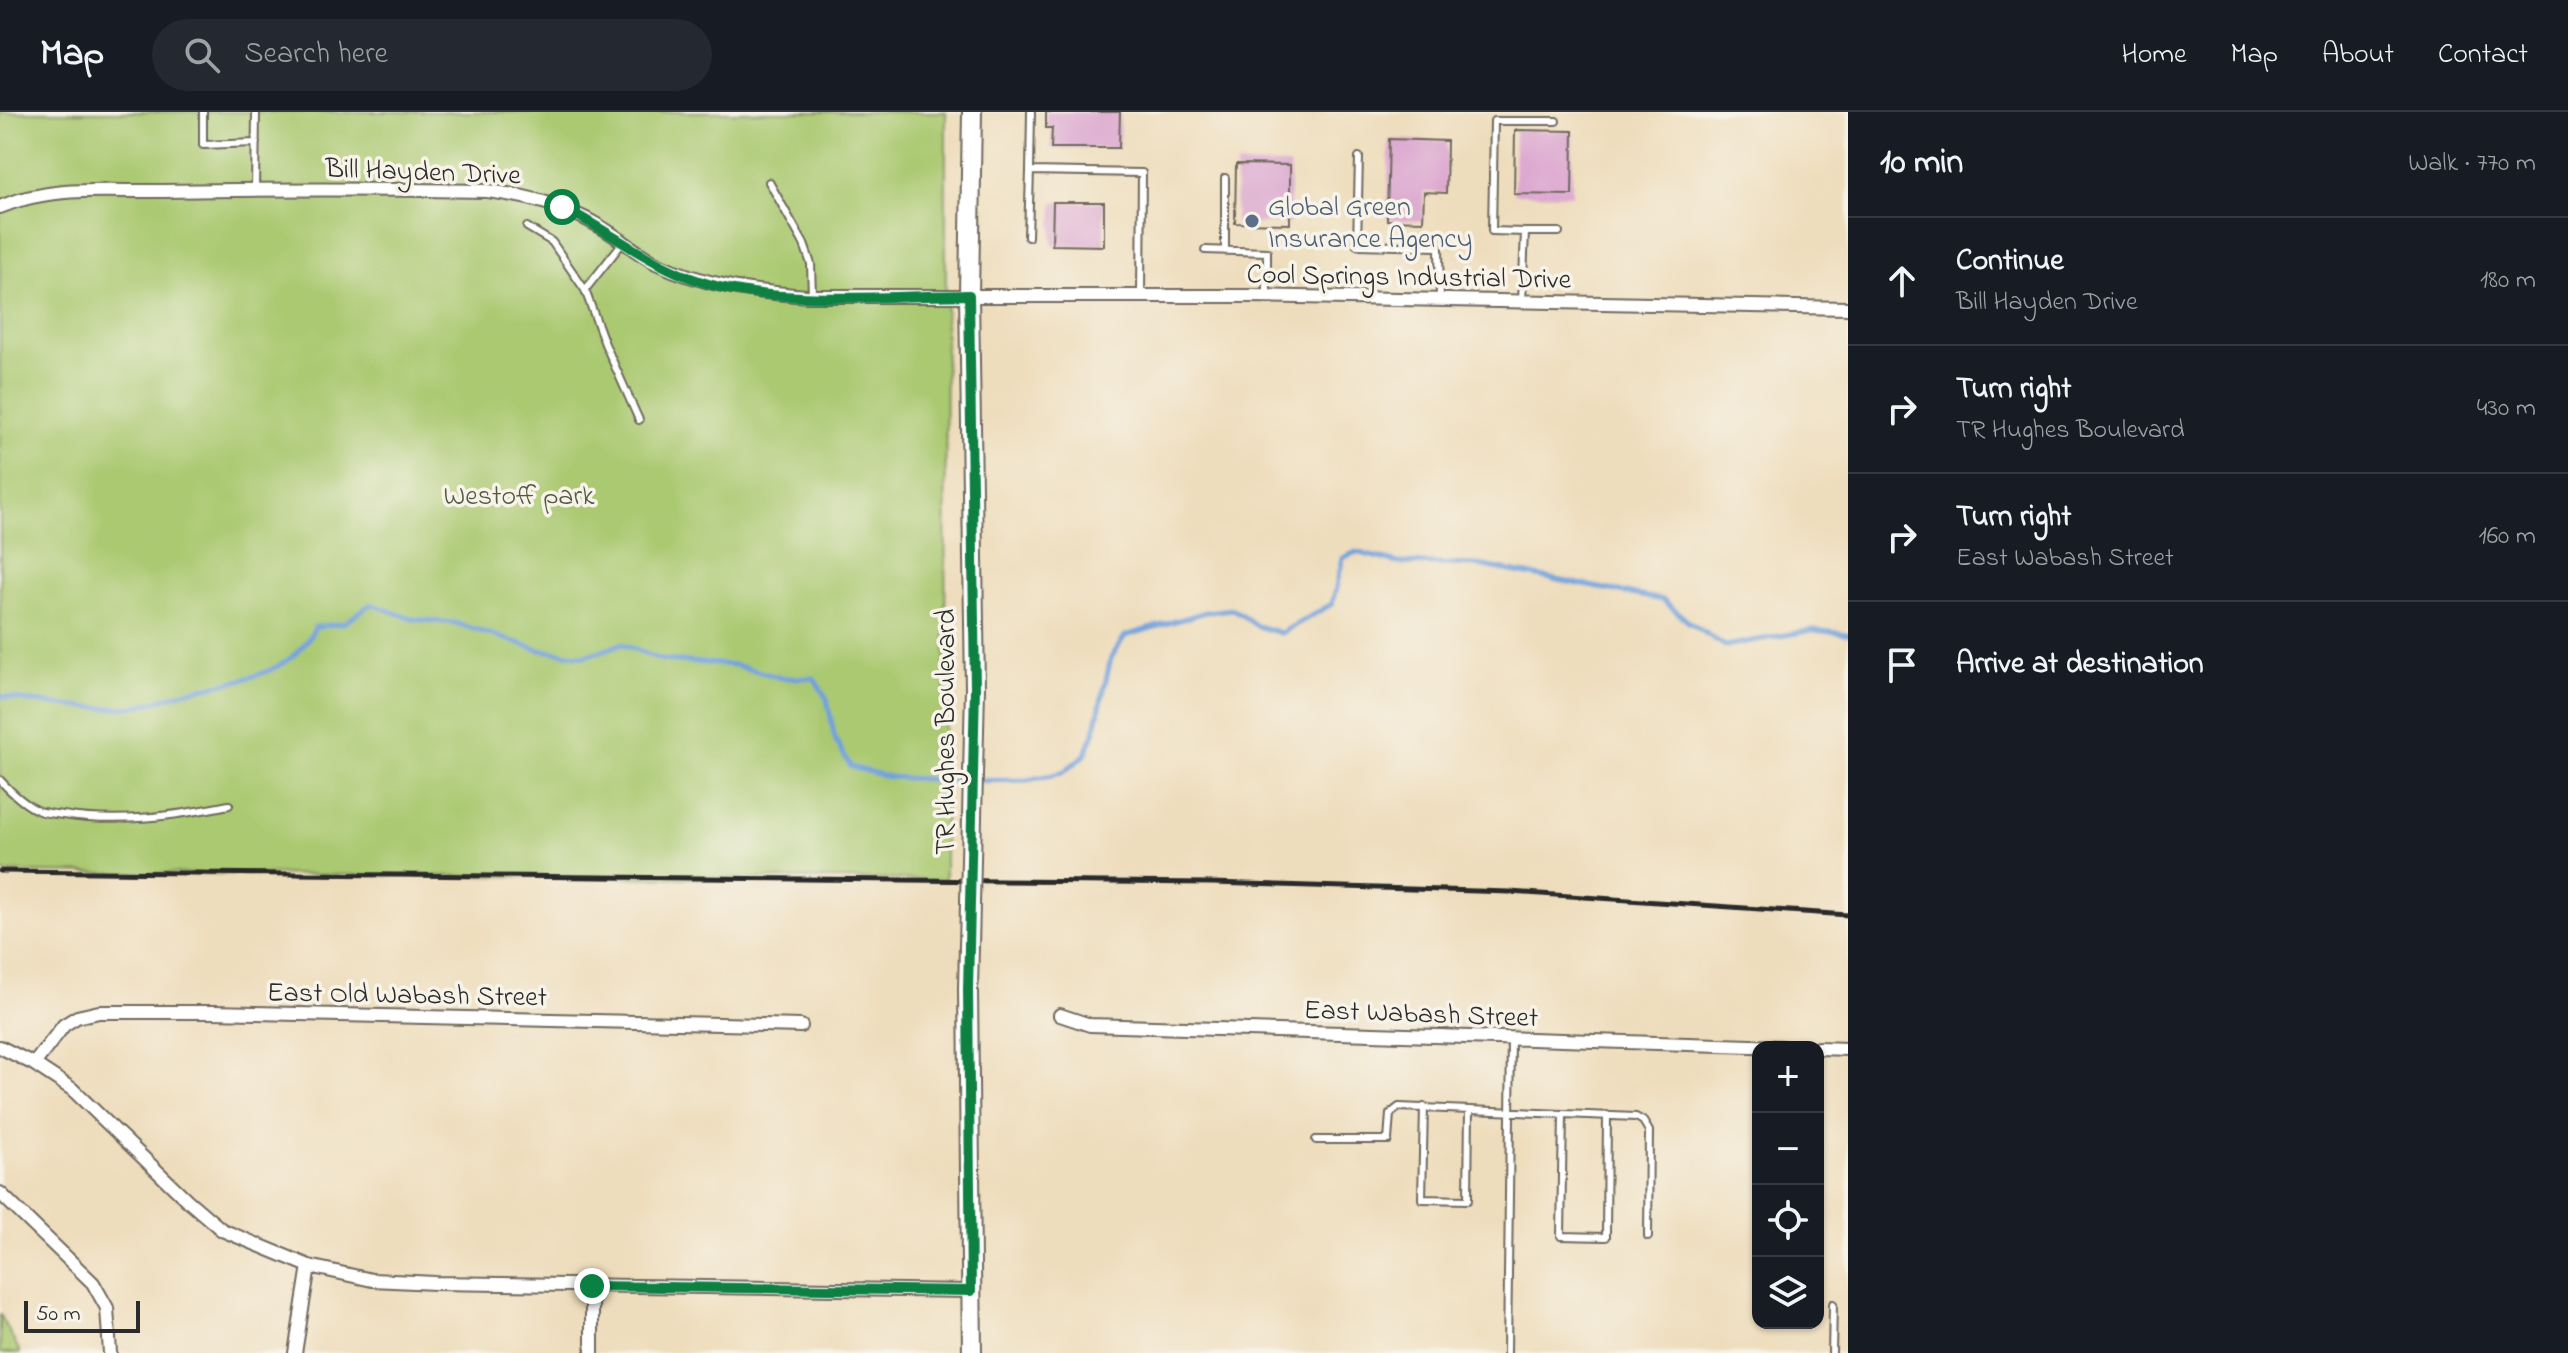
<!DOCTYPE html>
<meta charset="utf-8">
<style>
:root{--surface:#171b24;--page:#242831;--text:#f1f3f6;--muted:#9ea1a6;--line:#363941}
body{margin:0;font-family:"Indie Flower",sans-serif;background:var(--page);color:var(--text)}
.controls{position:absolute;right:24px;bottom:24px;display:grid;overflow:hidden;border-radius:16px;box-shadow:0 2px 6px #0004}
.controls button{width:72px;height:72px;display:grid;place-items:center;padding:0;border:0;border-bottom:2px solid var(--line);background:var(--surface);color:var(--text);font:40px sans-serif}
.scale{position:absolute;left:24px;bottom:20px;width:116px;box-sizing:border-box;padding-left:8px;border:4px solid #2b2b2b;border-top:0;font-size:22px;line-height:28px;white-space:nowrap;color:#2b2b2b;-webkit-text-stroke:6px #f7f3e8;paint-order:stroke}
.stop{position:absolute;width:24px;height:24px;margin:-18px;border:6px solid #0b8043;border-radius:50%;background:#fff}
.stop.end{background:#0b8043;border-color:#fff;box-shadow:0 2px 8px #0008}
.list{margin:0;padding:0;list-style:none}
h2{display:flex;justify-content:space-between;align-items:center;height:104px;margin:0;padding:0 32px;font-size:34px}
h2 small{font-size:26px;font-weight:400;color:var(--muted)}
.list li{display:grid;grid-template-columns:52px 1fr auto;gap:24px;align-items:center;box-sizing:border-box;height:128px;padding:0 32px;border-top:2px solid var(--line)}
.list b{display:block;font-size:30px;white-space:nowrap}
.list p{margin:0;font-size:26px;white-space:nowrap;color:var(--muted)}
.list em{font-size:26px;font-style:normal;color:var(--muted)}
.icon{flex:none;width:44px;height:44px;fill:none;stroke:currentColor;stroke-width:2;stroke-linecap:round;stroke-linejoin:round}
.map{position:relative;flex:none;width:1848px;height:1241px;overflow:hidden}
header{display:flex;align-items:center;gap:48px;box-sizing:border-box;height:112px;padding:0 40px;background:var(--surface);border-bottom:2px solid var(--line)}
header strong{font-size:38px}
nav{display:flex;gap:44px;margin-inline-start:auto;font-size:28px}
.search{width:560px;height:72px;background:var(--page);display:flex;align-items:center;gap:20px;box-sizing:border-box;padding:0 28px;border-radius:44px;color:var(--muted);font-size:30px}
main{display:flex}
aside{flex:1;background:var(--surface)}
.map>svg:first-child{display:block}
.green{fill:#aac971;stroke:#6a7a4e;stroke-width:2}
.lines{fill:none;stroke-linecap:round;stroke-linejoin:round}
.stream{stroke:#71a0da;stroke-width:5}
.building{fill:#dba5cf}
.service-casing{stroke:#6f695e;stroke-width:10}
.minor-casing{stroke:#6f695e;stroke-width:16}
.secondary-casing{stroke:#6f695e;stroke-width:22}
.service{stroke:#fff;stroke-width:6}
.minor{stroke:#fff;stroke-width:12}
.secondary{stroke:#fff;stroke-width:18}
.rail{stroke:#2b2b2b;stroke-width:5}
.secondary-bridge-casing{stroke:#6f695e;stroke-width:22;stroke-linecap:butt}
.secondary-bridge{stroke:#fff;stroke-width:18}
.route{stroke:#0b8043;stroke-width:10}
.service-dot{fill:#5c6f8a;stroke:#f7f3e8;stroke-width:3}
.labels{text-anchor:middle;stroke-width:7;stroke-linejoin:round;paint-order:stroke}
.street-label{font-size:28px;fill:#2b2b2b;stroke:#f7f3e8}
.service-label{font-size:28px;fill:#4e5e75;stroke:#f7f3e8;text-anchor:start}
.park-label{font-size:28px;fill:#515a40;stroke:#f7f3e8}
</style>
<header>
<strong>Map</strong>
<div class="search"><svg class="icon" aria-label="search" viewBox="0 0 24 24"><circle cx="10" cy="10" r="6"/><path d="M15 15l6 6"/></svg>Search here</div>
<nav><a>Home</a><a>Map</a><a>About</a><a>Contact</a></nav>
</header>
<main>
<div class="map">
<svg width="1848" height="1241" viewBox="0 0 1848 1241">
<rect width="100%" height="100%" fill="#f7f3e8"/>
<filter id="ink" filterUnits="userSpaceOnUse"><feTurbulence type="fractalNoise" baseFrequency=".0125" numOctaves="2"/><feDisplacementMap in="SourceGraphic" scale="16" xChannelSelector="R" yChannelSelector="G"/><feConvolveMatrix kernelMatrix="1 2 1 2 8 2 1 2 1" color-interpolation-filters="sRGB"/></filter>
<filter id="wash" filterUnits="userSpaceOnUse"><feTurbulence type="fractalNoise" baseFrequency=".006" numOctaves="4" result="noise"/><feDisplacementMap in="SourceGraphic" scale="32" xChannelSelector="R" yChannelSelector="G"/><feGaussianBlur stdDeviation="1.8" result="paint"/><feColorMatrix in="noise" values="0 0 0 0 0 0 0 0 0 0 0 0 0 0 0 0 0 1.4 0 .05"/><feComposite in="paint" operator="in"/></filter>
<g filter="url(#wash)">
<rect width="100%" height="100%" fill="#eeddbc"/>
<path class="green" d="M0,0H946L945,768L0,760Z
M0,1202L20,1240V1241H0Z"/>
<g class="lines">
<path class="stream" d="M0,584C34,591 95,599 129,595C149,593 169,584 189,579C237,567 291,566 315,515L344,511L371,492L412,507L455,511L540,538L585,544L622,532L661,548L735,553L782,566H814L827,587L835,627L851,655L889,665L961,669L1028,668L1062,661L1085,643L1094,621L1111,546L1125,524L1206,500L1233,497L1257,514L1281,521L1332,492L1343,446L1356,440L1398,451L1479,453L1663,488L1690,511L1725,534L1813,518L1848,522"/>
</g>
<g id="blocks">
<path class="building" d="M1046,0H1120L1119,36H1051L1052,16H1046Z
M1515,18L1573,19L1572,83L1514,82Z
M1389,27L1447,29L1446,81L1424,80L1423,109L1387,108Z
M1236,52L1290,53V112L1235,111Z
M1053,90H1104V134L1052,133Z"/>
</g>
</g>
<g filter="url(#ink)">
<use href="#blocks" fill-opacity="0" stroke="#6f695e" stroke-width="2"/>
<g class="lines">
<g class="service-casing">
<path id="service" d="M203,0V33L256,31
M1031,0L1030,59L1142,61L1141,183
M1359,45L1357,133L1439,135L1440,188
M769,70L804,132L811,152L812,184
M255,78L256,0
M527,115L552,130L585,178L605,232L639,308
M1525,120H1559
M1028,125L1030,59
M1205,138L1267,140V184
M1225,139V66
M585,178L623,130
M1522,189L1525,120L1492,119L1494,9H1556
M0,668C11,680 23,692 39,699C46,701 55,702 63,703C119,712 175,704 229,693
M1424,995L1422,1087L1468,1088L1469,998
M1563,1002L1561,1124L1606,1125L1607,1003
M1316,1028H1388L1390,1002L1399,995L1636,1005L1643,1009L1649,1019L1648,1124
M1507,1241L1511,927
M1832,1241L1833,1192"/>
</g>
<g class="minor-casing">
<path id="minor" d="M0,95C50,73 109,80 163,79C271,77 379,77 487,79C528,84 563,93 599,114C619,125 636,141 656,151C705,174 754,180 807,184H1250L1848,196
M1060,903L1090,913L1783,935
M0,935L34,952L72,977L187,1088L222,1118L309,1154L372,1168L435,1171L971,1179
M1818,936L1848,937
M34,952L64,913L77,905L99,900H213L801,914
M0,1081L93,1171L107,1196L110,1241
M295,1241L309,1154
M592,1241V1174"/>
</g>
<g class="secondary-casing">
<path id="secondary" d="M972,0L969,183L975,576
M968,877L972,1241"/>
</g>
<use href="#service" class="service"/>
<use href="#minor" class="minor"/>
<use href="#secondary" class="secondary"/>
<path class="rail" d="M0,759L1211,771L1510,780L1848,803"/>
<g class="secondary-bridge-casing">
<path id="secondary-bridge" d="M968,877L975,576"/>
</g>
<use href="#secondary-bridge" class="secondary-bridge"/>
</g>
</g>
<g class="lines" filter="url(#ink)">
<path class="route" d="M562,95C609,119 650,153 702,170C775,194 890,184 969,183L975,576L968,877L971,1179L592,1174"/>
</g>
<circle class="service-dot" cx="1252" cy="109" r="8"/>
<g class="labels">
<g class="street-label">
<text transform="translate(423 58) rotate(2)" y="10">Bill Hayden Drive</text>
<text transform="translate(1409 163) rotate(1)" y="10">Cool Springs Industrial Drive</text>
<text transform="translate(944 620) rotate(-90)" y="10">TR Hughes Boulevard</text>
<text transform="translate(407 881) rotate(1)" y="10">East Old Wabash Street</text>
<text transform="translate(1421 900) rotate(2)" y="10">East Wabash Street</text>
</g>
<g class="service-label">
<text x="1268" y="103">Global Green<tspan x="1268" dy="32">Insurance Agency</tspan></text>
</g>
<g class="park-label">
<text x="519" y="392">Westoff park</text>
</g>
</g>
</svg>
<div class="controls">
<button>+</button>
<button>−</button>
<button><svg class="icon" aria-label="locate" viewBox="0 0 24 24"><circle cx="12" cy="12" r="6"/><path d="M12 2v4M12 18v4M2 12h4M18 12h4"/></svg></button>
<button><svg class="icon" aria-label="layers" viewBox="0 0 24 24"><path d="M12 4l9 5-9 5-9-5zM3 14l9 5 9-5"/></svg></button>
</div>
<div class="scale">50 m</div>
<div class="stop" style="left:562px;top:95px"></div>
<div class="stop end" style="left:592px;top:1174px"></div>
</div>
<aside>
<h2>10 min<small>Walk · 770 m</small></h2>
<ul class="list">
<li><svg class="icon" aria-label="ahead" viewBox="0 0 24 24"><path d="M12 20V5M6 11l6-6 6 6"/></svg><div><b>Continue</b><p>Bill Hayden Drive</p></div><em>180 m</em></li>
<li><svg class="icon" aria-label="right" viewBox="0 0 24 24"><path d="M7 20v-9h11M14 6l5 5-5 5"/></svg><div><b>Turn right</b><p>TR Hughes Boulevard</p></div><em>430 m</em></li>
<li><svg class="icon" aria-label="right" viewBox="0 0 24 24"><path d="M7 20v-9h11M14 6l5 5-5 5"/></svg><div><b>Turn right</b><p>East Wabash Street</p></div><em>160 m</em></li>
<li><svg class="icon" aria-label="arrive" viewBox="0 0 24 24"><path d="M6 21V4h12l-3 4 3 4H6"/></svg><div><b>Arrive at destination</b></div></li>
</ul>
</aside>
</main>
